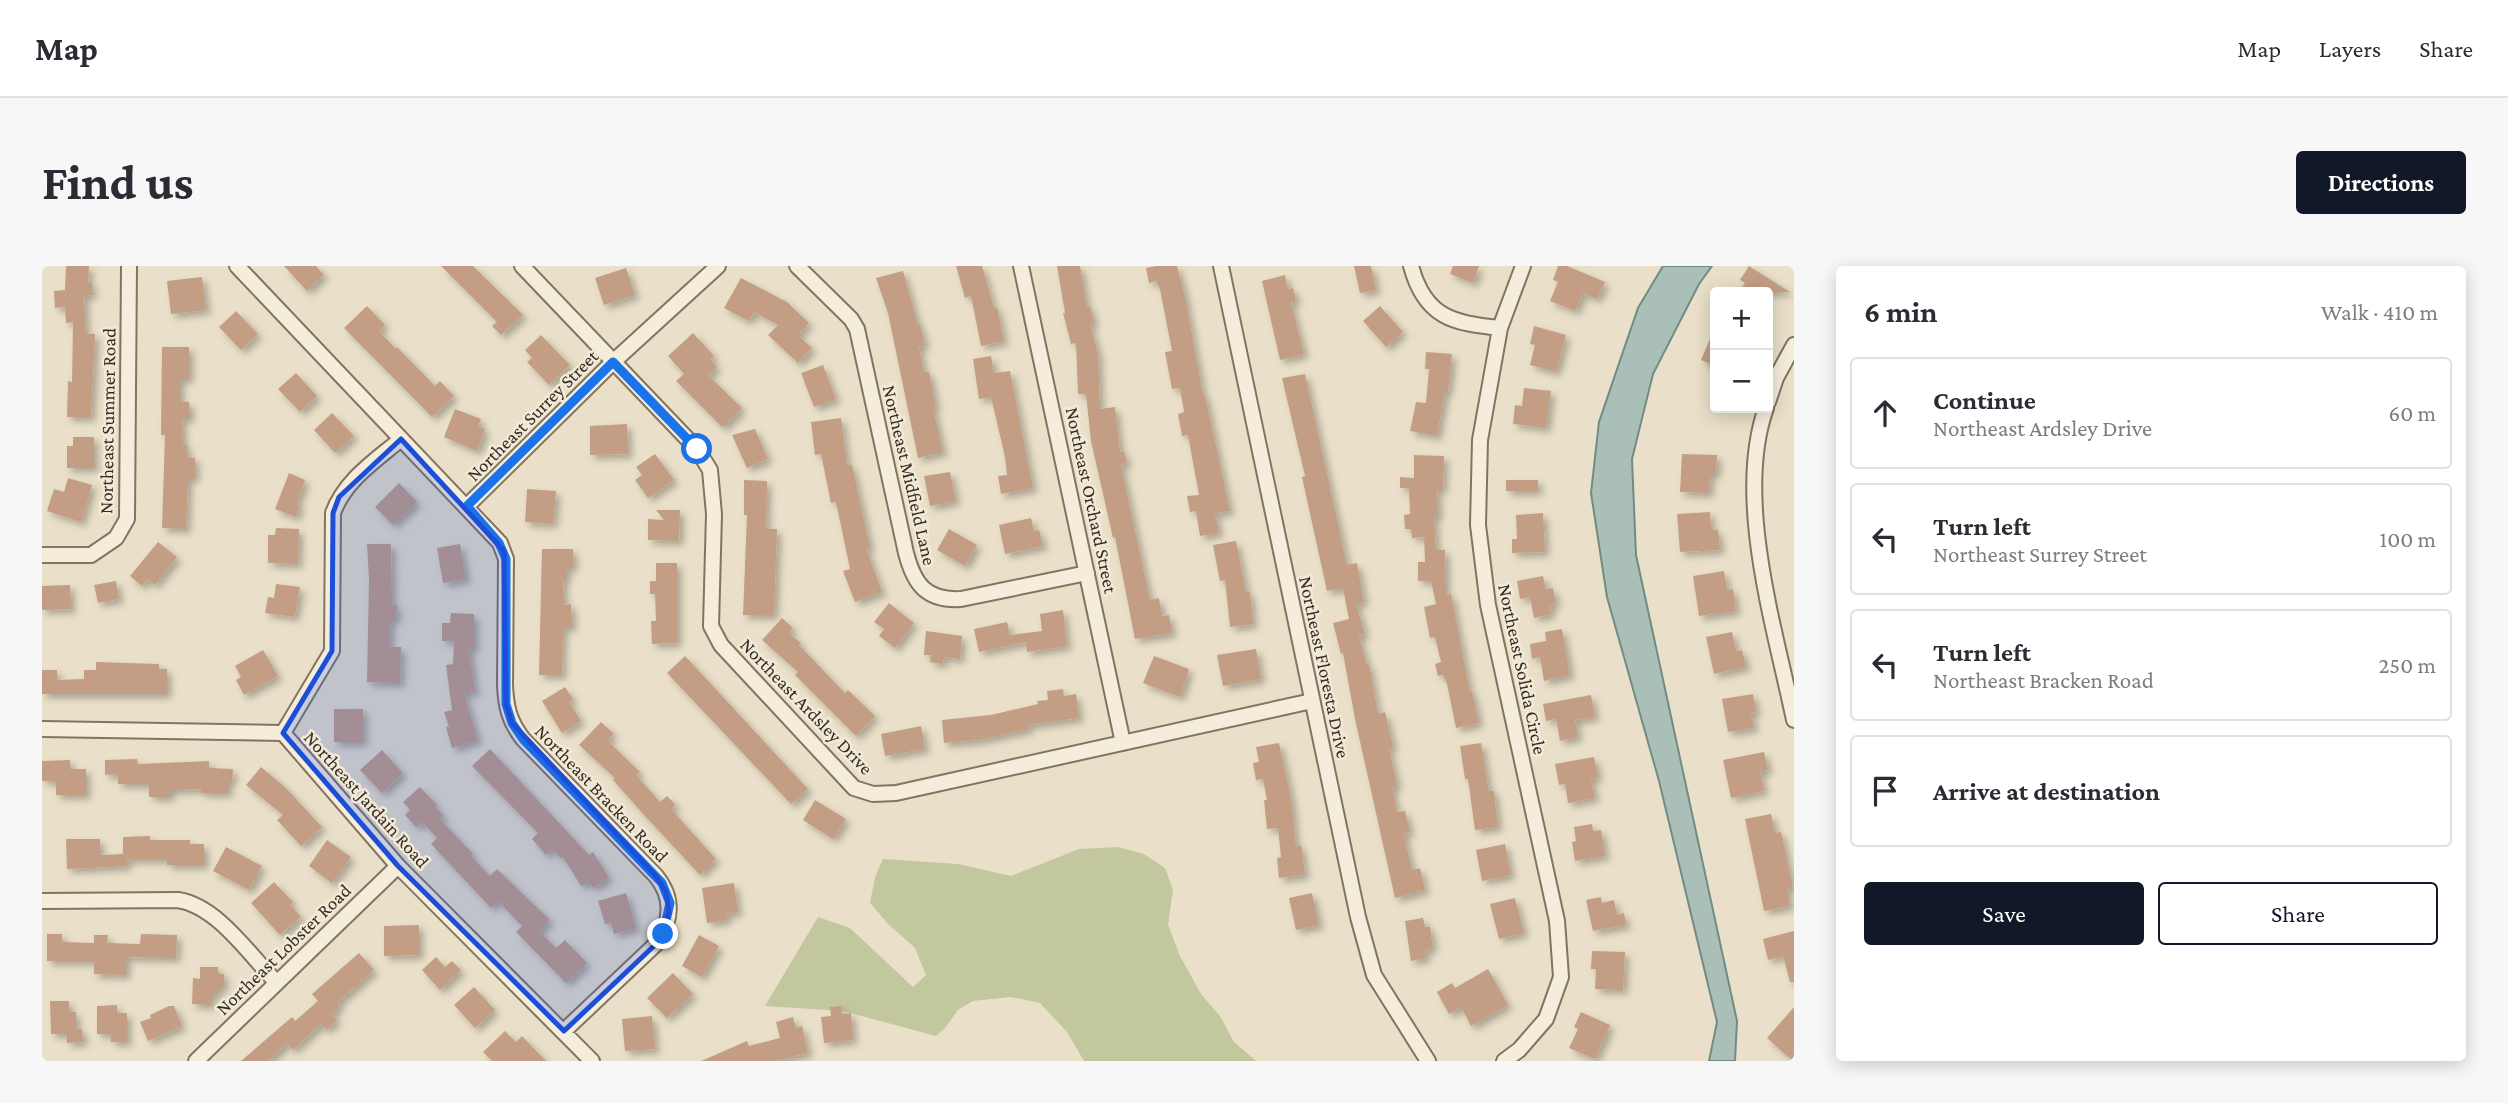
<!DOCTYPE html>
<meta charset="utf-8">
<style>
:root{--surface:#fff;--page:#f7f7f7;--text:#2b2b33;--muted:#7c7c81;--line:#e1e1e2;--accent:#111827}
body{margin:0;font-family:"Crimson Pro",serif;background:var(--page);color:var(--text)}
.controls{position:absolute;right:21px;top:21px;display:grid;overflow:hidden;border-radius:7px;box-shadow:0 4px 18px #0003}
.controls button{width:63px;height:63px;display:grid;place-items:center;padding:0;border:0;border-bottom:2px solid var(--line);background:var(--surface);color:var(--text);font:35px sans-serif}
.stop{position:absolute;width:21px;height:21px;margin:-16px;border:5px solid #1a73e8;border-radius:50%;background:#fff}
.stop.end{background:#1a73e8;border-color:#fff;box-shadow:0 2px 7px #0008}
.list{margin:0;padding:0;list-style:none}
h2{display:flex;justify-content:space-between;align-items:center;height:91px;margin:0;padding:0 28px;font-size:30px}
h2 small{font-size:23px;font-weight:400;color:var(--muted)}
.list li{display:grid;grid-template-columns:46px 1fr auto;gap:21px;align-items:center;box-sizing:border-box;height:112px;margin:0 14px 14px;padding:0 14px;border:2px solid var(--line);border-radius:7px}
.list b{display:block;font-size:26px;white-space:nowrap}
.list p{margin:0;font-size:23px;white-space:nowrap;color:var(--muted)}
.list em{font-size:23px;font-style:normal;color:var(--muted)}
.actions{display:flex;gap:14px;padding:21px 28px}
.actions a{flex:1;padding:16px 0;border:2px solid var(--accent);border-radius:7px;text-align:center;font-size:24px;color:var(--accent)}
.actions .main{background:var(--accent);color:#fff}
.icon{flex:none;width:38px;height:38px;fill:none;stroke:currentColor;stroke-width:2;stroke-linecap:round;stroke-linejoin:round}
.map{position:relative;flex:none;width:1752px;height:795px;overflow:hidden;border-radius:7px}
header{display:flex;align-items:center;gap:42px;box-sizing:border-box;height:98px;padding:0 35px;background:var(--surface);border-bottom:2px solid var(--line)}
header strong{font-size:33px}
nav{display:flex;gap:38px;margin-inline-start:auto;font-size:24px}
.intro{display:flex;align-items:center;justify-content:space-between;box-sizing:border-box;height:168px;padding:0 42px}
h1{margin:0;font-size:49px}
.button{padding:18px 32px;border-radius:7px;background:var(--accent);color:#fff;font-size:24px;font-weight:700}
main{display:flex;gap:42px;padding:0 42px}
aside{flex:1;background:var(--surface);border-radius:7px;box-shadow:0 4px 18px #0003}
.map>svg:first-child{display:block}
.green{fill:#c2c79e}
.water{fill:#aabfb8;stroke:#718c85;stroke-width:2}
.building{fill:#c39e84;filter:url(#shadow)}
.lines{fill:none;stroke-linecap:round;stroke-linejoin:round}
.minor-casing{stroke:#847360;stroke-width:18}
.minor{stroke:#f5eddc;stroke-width:14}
.route{stroke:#1a73e8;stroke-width:9}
.marked{fill:#1d4ed8;fill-opacity:0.2;stroke:#1d4ed8;stroke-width:5;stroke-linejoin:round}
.labels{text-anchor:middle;stroke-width:5;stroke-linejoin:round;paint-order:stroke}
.street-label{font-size:19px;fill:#362c22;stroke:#f2ead8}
</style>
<header>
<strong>Map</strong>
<nav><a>Map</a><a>Layers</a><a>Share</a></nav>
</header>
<div class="intro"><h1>Find us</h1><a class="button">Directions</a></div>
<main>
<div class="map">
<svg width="1752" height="795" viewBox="0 0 1752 795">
<defs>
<filter id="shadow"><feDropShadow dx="4.5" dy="4.5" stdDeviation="3.5" flood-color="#0004"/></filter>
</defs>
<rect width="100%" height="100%" fill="#eae0c9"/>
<path class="green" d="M1076,581L1102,588L1123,602L1131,624L1126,659L1138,690L1159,728L1178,750L1192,776L1214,795H1042L1025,766L998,737L969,731L931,735L916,744L903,762L894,770L801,745L723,740L776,651L808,662L871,721L884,709L873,682L847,659L828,637L833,611L841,593L916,598L969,610L1037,583Z"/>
<path class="water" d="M1621,0H1670L1657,18L1611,108L1590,193L1594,289L1695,755L1693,795H1667L1675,756L1617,515L1565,331L1549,227L1557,156L1596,42Z"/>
<path class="building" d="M24,0H47L46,17H50V29L42,30L44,68H53L49,151H25L26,115L30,116L31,56L24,57L23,41L13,42L12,25L23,24Z
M242,0H274L282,9L265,25Z
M399,0H431L481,49L459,69L450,60L455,56Z
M914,0H940L952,42L955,41L962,75L939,80L929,30L923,32Z
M1015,0H1038L1045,41L1048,40L1052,57L1048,58L1056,88L1058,143L1073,141L1078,186L1082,185L1085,197L1079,199L1083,218L1108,334L1117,332L1120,350L1127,349L1130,367L1093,373L1073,271L1071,272L1049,175L1044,128H1036L1034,77L1029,78L1021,47H1023Z
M1114,0H1135L1143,30L1161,129H1163L1188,245L1173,247L1177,267L1158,270L1154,245L1148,246L1145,230L1157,229L1146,169L1140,170L1136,148L1142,146L1138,122L1130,123L1123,86L1130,85L1118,23L1114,15L1107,17L1104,2Z
M1312,0H1329L1334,24L1318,27Z
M1411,0H1437L1431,17L1408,8Z
M1516,0H1525L1563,16L1555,33L1541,27L1533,45L1508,35L1516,16L1511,14Z
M1707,0L1748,26H1697L1703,17L1698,14Z
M584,2L593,29L562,39L553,12Z
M861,5L876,59L878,58L883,80L877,81L882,106H887L894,141H891L901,186L876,192L846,47L834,12Z
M1243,9L1246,23L1251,22L1254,35L1249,37L1262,88L1238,94L1220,15Z
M160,11L164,44L129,48L125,15Z
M699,12L745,36L767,57L756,69L770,82L756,97L726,69L736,59L712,46L707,55L682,42Z
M325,40L343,59L337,65L354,83L355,81L393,120L398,115L412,130L390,151L302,62Z
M1338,40L1361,66L1344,81L1321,55Z
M194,45L216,68L199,84L177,61Z
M1492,60L1524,69L1514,106L1488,99L1493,79L1488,78Z
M1673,61V100L1659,94Z
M651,67L672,90L668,93L675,101L666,109L700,142L683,160H679L634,115L642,108L626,90Z
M499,69L528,99L507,119L485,96L490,92L483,84Z
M120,81H147V113H138V136H147L148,152H140L141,179H145V191L153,192V212H146L144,263L120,262L123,169H119Z
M1384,86L1410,88L1406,125H1403L1395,170L1368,165L1374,136L1384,137L1387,103H1383Z
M949,90L952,107L968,105L991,222L959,228L956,210L965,209L963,191L949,131L937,133L931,93Z
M781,99L794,133L772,141L759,107Z
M254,107L275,130L258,146L236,123Z
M1263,108L1305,299L1315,297L1322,336L1314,338L1323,368L1317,370L1325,399L1327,398L1336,448L1343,446L1351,481L1347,482L1355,520L1350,522L1355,546L1363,545L1368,566L1362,567L1365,582L1370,604L1378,602L1383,624L1353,632L1313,453L1301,387L1299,388L1291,357L1307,353L1301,322L1285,325L1260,211L1263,210L1240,112Z
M1482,122L1509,125L1504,162L1471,158L1473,139L1480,140Z
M413,143L439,153L436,160L443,163L435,185L402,171Z
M290,147L312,170L293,187L272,164Z
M799,152L805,199H810L828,281L824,282L840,326L813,336L801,305L808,303L794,236L789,237L779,188L773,189L769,156Z
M585,158L586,188L548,189V160Z
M713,163L726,193L705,202L690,169Z
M31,171H52V202H25V180H31Z
M613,188L632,214L606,232L593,214L600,209L594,201Z
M1640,188L1675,189L1674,208H1668L1667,227L1638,226Z
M1372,189L1402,190L1401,223H1395L1396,250H1392L1394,284H1403L1404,329L1409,328L1428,426L1430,425L1437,457L1414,462L1405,418L1401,409L1396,410L1393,398L1399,396L1393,371L1388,372L1382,341L1394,338L1389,315H1376V296H1383L1382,271L1370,272L1369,263H1363L1362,249L1368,248L1367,222H1358V211L1372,212Z
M908,206L914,235L888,240L882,210Z
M247,207L263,214L254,239L258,240L254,251L233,243Z
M26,212L50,219L39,256L5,245L12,223L22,226Z
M702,214L725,215L724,263H735L732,349H701L705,249H702Z
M1464,214H1496V225H1464Z
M357,217L375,236L351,259L333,241Z
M485,223L514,225L511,258L483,256Z
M614,244H638L637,275L606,274V253L622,254Z
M1668,246L1669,264H1676L1678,284L1638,286L1635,248Z
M1501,247L1503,286L1470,287V273H1475L1474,249Z
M989,252L992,265L997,264L1001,280L963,288L957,259Z
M234,262L257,263L256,298L226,297V269H233Z
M907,263L935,279L923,300L895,284Z
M1194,275L1204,326H1208L1211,358L1188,361L1183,314L1178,315L1171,279Z
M116,276L135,291L113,319L105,313L100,320L88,310Z
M325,278H349L350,339H355L354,353H349L347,381H359L358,417L325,416L327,313Z
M418,278L424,313L401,317L395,282Z
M500,283H531V302H524V314H521L522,339L529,338L530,361H521L520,409H497Z
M614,297H635V377L610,378L609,355H614L613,328H608V315H614Z
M1682,305L1685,324L1691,323L1694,345L1657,350L1651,310Z
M1501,310L1504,323L1511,322L1514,338L1508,339L1509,348L1492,352L1488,331L1478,333L1475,315Z
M74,315L77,333L56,337L52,319Z
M234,318L258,321L253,351L223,347L226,331L232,332Z
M28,319L29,343L0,344V320Z
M847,337L872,357L853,382L837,370L842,363L832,356Z
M1021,344L1025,380L985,386L984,376L937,386L932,363L965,356L968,369L1000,365L998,348Z
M409,347L432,348V382H427L433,426L422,427L436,474L410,482L404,461H407L402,446L410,444L404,399L411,398L412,375H400V357H408Z
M740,352L751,362L747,367L759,377L757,379L803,427L806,424L833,450L814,470L753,409L756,406L720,374Z
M1520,363L1528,409L1502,415L1498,391L1490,393L1488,378L1504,375L1503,366Z
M884,365L920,370L918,393L902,391L901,398L888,396L889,389H882Z
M1690,366L1694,385L1700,384L1704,401L1672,408L1664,371Z
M1214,383L1219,413L1181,420L1175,389Z
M221,384L236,410L202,429L194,414L199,411L193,400Z
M643,390L766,523L749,538L625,407Z
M1112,390L1147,403L1138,431L1101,417Z
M54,396L117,398V403H125V428H0V404H15V414L42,413V404H54Z
M523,421L531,433L527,436L539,455L520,467L500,435Z
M1021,423L1022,430L1034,428L1037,452L986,459L987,463L936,474L902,477L900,454L949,449L996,438L995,435L1006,434L1005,425Z
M1711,428L1714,446L1709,447L1712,462L1686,466L1680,433Z
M1549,429L1553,451L1533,454L1536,471L1518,475L1514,453L1504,455L1501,438Z
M292,443H321V476H292Z
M559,456L572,468L565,474L598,506L594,509L618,536L625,530L634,539L629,543L674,593L658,609L603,550L571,514L573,512L537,479Z
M879,460L883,483L843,490L839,468Z
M1237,477L1249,531L1254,580L1259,579L1263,609L1237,612L1235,592L1239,591L1236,562L1225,563L1222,534H1225L1221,513L1214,514L1211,497L1217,496L1214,481Z
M1439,477L1447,525H1452L1456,561L1433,564L1426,513H1423L1418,480Z
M448,483L547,589L551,586L567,612L551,622L547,616L539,620L521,591L519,592L510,583L504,589L490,573L496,567L430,500Z
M340,484L361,507L340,527L318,504Z
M1722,486L1726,504L1718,506L1722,525L1689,532L1681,494Z
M1552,491L1556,512L1549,513L1553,532L1526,537L1523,518L1517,519L1513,498Z
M95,493L96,498L167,495V502L191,503L190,515H186V527H159V523L128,524V531H107V518H76V508L63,509V494Z
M28,494V503H44V529H14V515H0V495Z
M219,501L243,521L280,561L259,580L235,554L241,549L204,519Z
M378,521L395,539L393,541L402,550L398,553L431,588L429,590L448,610L455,603L508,654L497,665L514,682L523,674L545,697L524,717L474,666L480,660L456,635L449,642L389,578L395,572L380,556L374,561L363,549L368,544L361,536Z
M773,534L804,553L791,573L761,554Z
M1729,548L1733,567L1739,566L1751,621L1745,623L1748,640L1722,645L1703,553Z
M1550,558L1551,565L1559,564L1563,590L1533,595L1530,576L1534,575L1532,561Z
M108,570V574H148V578H162V599H125V593H85V600L25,603L24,573H58V589L81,588V571Z
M285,574L309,591L290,617L267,600Z
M1463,578L1469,609L1440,615L1434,584Z
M184,581L220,600L207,624L171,605Z
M232,616L251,636L248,639L259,651L238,669L209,637Z
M692,617L696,646L684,648L685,654L665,657L660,622Z
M584,627L594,662L572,668L569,657L563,658L556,635Z
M1270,627L1277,659L1254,664L1247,632Z
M1559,631L1560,637L1572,634L1575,649L1582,647L1584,659L1551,665L1544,634Z
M1473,632L1482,667L1457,673L1448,638Z
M1381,652L1383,661H1388L1391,682L1383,684L1384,692L1369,695L1363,655Z
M377,659V689L342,690V660Z
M1752,665V716H1748L1741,690L1726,694L1721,673Z
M5,668H20V676L52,677V669H66L65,677L98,678L99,668L135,669L134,692L84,691V709L52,708V695H5Z
M657,669L677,680L660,711L640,700Z
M1550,685L1583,686L1581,724L1553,723L1554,703H1549Z
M317,687L332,704L295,737L298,740L290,748L295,754L284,764L279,758L251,784L245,777L226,795H199L250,751L253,755L276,735L270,728Z
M394,691L403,701L410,695L419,704L398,724L380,704Z
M158,701H176V707L182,708V721H176V728H169V739L150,738L151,712L158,713Z
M1446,703L1466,739L1429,760L1419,741L1407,748L1395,726L1410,717L1413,722Z
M631,707L651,728L625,752L605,732Z
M432,721L453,744L433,762L412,739Z
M8,735H27V746H34V763H40L41,776L25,777V768H9Z
M75,739V747H85V776H69V768H55V740Z
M127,740H132L140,760L106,775L98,756L109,752L108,749Z
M799,740L800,748L809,747L811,774L782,777L779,751L789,750L788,741Z
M1752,741V795H1751L1725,772Z
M1539,746L1568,759L1553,793L1527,782L1536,763L1532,761Z
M610,750L613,783L583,785L580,753Z
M751,751L754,762L760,760L766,787L732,795H659L705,775L707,780L738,772L734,756Z
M463,765L474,776L480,770L504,795H450L441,786Z"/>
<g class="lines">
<g class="minor-casing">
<path id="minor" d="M195,0L458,277L464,293L463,419C464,441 467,455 481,473L614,610C632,632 630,655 614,678L522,765
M480,0L655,183L668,204L672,248L669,360L679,379L812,522L831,528L854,527L1270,435
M755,0L809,53L815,63L864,287C872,318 884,335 919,333L1045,307
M979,0L1081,477
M1179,0L1316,651L1332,709L1386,795
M1369,0C1383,52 1411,57 1458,62
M1726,136L1734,112L1752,79
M1724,142C1692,232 1733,362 1752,454
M425,240L571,96L676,0
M0,289H49L74,272L85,253L87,0
M0,463L241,467L356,600L550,795
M241,467L290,385L291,247C303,214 333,195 359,173
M0,635L136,634C175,640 207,688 234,716
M154,795L356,600
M1462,795L1477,784L1504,753L1519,711L1515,655L1446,339L1436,259L1438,174L1458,62L1481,0"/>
</g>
<use href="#minor" class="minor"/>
</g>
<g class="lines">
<path class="route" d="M621,668L628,637L620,617L481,473L470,457L464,438V293L457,277L425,240L571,96L655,183"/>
</g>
<path class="marked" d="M359,173L462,285L464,438L470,457L614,610L624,626L627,647L614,678L522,765L356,600L241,467L290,385L291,247L297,231Z"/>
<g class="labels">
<g class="street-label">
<text transform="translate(490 149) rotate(-45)" y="7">Northeast Surrey Street</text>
<text transform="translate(65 155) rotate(-89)" y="7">Northeast Summer Road</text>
<text transform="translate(868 209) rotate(77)" y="7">Northeast Midfield Lane</text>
<text transform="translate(1050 234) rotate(78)" y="7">Northeast Orchard Street</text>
<text transform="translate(1283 401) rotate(78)" y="7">Northeast Floresta Drive</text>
<text transform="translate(1481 403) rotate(78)" y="7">Northeast Solida Circle</text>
<text transform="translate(765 440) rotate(46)" y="7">Northeast Ardsley Drive</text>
<text transform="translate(560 527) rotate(46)" y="7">Northeast Bracken Road</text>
<text transform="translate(325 533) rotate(48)" y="7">Northeast Jardain Road</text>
<text transform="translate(241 683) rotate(-44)" y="7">Northeast Lobster Road</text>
</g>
</g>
</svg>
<div class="controls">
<button>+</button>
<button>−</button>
</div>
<div class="stop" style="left:655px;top:183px"></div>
<div class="stop end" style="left:621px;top:668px"></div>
</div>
<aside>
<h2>6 min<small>Walk · 410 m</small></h2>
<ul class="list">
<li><svg class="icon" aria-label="ahead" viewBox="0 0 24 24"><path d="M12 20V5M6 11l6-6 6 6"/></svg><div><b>Continue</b><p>Northeast Ardsley Drive</p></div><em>60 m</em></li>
<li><svg class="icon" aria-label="left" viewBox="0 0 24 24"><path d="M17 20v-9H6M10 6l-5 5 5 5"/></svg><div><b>Turn left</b><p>Northeast Surrey Street</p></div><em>100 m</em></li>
<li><svg class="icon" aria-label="left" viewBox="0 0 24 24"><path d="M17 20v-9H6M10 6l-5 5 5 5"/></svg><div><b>Turn left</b><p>Northeast Bracken Road</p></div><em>250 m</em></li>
<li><svg class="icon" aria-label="arrive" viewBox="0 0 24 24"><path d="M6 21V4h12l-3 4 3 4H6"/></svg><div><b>Arrive at destination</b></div></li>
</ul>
<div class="actions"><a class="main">Save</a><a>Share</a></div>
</aside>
</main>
